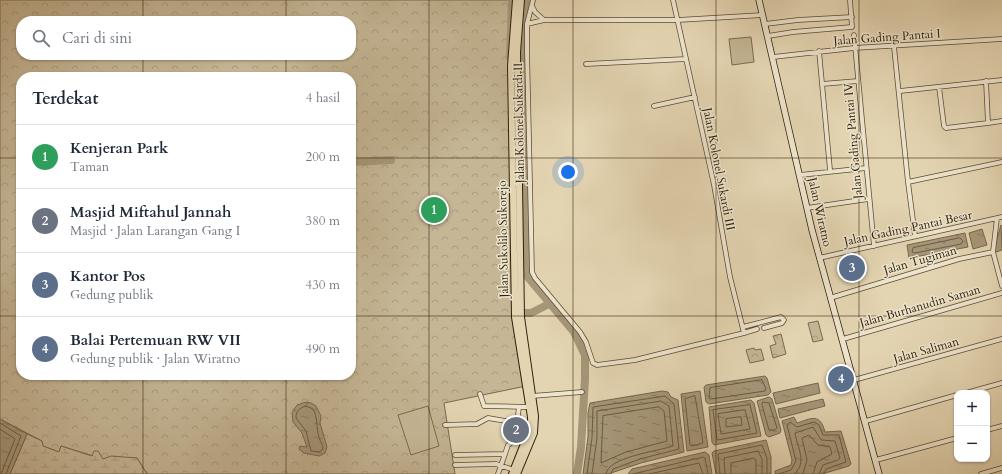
<!DOCTYPE html>
<html lang="id">
<meta charset="utf-8">
<style>
:root{--surface:#fff;--page:#f6f6f7;--text:#1f2937;--muted:#747a83;--line:#e0e1e3;--accent:#111827}
body{margin:0;font-family:Cardo,serif;background:var(--page);color:var(--text)}
.controls{position:absolute;right:12px;bottom:12px;display:grid;overflow:hidden;border-radius:8px;box-shadow:0 1px 3px #0004}
.controls button{width:36px;height:36px;display:grid;place-items:center;padding:0;border:0;border-bottom:1px solid var(--line);background:var(--surface);color:var(--text);font:20px sans-serif}
.you{position:absolute;left:568px;top:172px;width:14px;height:14px;margin:-10px;border:3px solid #fff;border-radius:50%;background:#1a73e8;box-shadow:0 0 0 6px #1a73e833}
.badge{display:grid;place-items:center;width:26px;height:26px;border-radius:50%;background:var(--accent);color:#fff;font-size:13px;font-weight:700}
.pin{position:absolute;translate:-50% -50%;border:2px solid #fff;box-shadow:0 1px 4px #0006}
.list{margin:0;padding:0;list-style:none}
h2{display:flex;justify-content:space-between;align-items:center;height:52px;margin:0;padding:0 16px;font-size:17px}
h2 small{font-size:13px;font-weight:400;color:var(--muted)}
.list li{display:grid;grid-template-columns:26px 1fr auto;gap:12px;align-items:center;box-sizing:border-box;height:64px;padding:0 16px;border-top:1px solid var(--line)}
.list b{display:block;font-size:15px;white-space:nowrap}
.list p{margin:0;font-size:13px;white-space:nowrap;color:var(--muted)}
.list em{font-size:13px;font-style:normal;color:var(--muted)}
.icon{flex:none;width:22px;height:22px;fill:none;stroke:currentColor;stroke-width:2;stroke-linecap:round;stroke-linejoin:round}
.map{position:relative;flex:none;width:1002px;height:474px;overflow:hidden}
.search{position:absolute;background:var(--surface);box-shadow:0 1px 3px #0004;left:16px;top:16px;width:340px;height:44px;display:flex;align-items:center;gap:10px;box-sizing:border-box;padding:0 14px;border-radius:16px;color:var(--muted);font-size:15px}
.panel{position:absolute;background:var(--surface);box-shadow:0 1px 3px #0004;left:16px;top:72px;width:340px;height:308px;border-radius:16px}
.map>svg:first-child{display:block}
.forest{fill:url(#forest-crowns);stroke:#7a6a50;fill-rule:evenodd}
.wetland{fill:url(#wetland-marsh);stroke:#7a6a50}
.garden{fill:#c5b695;stroke:#7a6a50}
.water{fill:url(#water-ripples);stroke:#76674d}
.lines{fill:none;stroke-linecap:round;stroke-linejoin:round}
.shore{stroke:#6a5b42;stroke-width:1}
.river{stroke:#a69779;stroke-width:8}
.street-casing{stroke:#5c4c34;stroke-width:5.5}
.secondary-casing{stroke:#2e1f0a;stroke-width:7}
.primary-casing{stroke:#2e1f0a;stroke-width:8}
.street{stroke:#ede4cd;stroke-width:4}
.secondary{stroke:#ede4cd;stroke-width:5.5}
.primary{stroke:#e4d5b2;stroke-width:6}
.grid{fill:none;stroke:#2e1f0a;stroke-width:1;stroke-opacity:0.55}
.labels{text-anchor:middle;stroke-width:3;stroke-linejoin:round;paint-order:stroke}
.street-label{font-size:12px;fill:#2e1f0a;stroke:#ede4cd}
</style>
<div class="map">
<svg width="1002" height="474" viewBox="0 0 1002 474">
<defs>
<pattern id="forest-crowns" width="20" height="18" patternUnits="userSpaceOnUse"><rect width="20" height="18" fill="#c5b695"/><path d="M2 6a3 3 0 1 1 6 0M12 15a3 3 0 1 1 6 0" fill="none" stroke="#aa9c7f"/></pattern>
<pattern id="wetland-marsh" width="20" height="14" patternUnits="userSpaceOnUse"><rect width="20" height="14" fill="#c5b695"/><path d="M1 5h8M5 5V1M11 12h8M15 12V8" fill="none" stroke="#aa9c7f"/></pattern>
<pattern id="water-ripples" width="26" height="14" patternUnits="userSpaceOnUse"><rect width="26" height="14" fill="#a69779"/><path d="M2 4q2-2 4 0t4 0M15 11q2-2 4 0t4 0" fill="none" stroke="#887b61"/></pattern>
</defs>
<rect width="100%" height="100%" fill="#e4d5b2"/>
<filter id="stains"><feTurbulence type="fractalNoise" baseFrequency=".005" numOctaves="4"/><feColorMatrix values="0 0 0 0 .2 0 0 0 0 .09 0 0 0 0 .02 0 0 0 .5 -.17"/></filter>
<radialGradient id="worn" r=".72"><stop offset=".6" stop-color="#630" stop-opacity="0"/><stop offset="1" stop-color="#630" stop-opacity=".3"/></radialGradient>
<path class="forest" d="M0,0H516L514,25L518,344L526,386L444,403L455,474H147L137,458L103,459L61,446L59,452L43,446L42,441L0,419ZM21,21H351V55H21ZM21,77H351V375H21Z
M818,321L823,340L813,342L808,323Z
M781,334L786,354L773,358L770,346L776,344L773,336Z
M754,348L755,350L761,349L764,360L750,363L746,350Z"/>
<path class="wetland" d="M27,434L42,441L43,446L59,452L61,446L92,456L94,451H98L103,459L111,456L137,458L147,474H10Z"/>
<path class="garden" d="M751,37L754,62L732,65L729,39Z
M428,406L439,446L411,455L398,415Z"/>
<path class="water" d="M1001,225L1002,250L996,252L995,246Z
M982,229L987,245L973,249L969,233Z
M965,233L968,247L909,258L907,245Z
M765,376L767,378L771,392L768,395L709,404L706,402L704,387L706,385Z
M818,383L820,393L776,404L773,393Z
M662,391L668,392L671,397L678,400L684,452L641,463L608,474H583L588,437V413L590,403Z
M700,391L708,447L687,451L681,394Z
M769,397L772,399L781,430L780,433L769,437L766,435L757,401Z
M823,399L825,406L780,418L778,409Z
M751,400L754,403L761,436L714,445L712,442L709,407Z
M306,402L311,403L316,406L321,416L320,423L327,447L325,453L319,456L304,453L299,449L300,446L307,447L302,433L293,422L292,413L297,405Z
M794,417L797,423C812,418 820,413 825,432L841,431L851,464L849,466L822,474H775V471L791,465L792,460L782,421Z
M0,419L27,434L10,474H0Z
M766,440L771,457V474H716L712,453L714,451Z
M705,452L709,455L712,474H628L632,469Z"/>
<g class="lines">
<path class="shore" d="M960,238L963,241L961,244L915,253L912,252L913,248Z
M762,380L766,389L765,391L711,399L709,398L710,388Z
M695,396L703,443L692,446L690,445L685,399Z
M763,402L769,403L777,428L775,430H769L762,405Z
M750,405L757,433L717,440L713,410Z
M306,406L313,409C318,417 316,428 319,437C320,442 323,444 323,449L319,452L311,451L306,431L296,418C296,411 299,408 306,406Z
M659,407L664,411L667,441L626,452L601,463L603,416Z
M745,410L750,429L721,434L718,414Z
M741,417L742,425L726,427V419Z
M0,423L21,436L6,474
M0,429L15,439L1,474
M587,474L592,438L593,407L665,396L674,404L679,449L640,459L613,469L611,474
M592,474L597,438V411L661,401L669,406L673,446C659,451 607,457 606,474
M633,474L703,457L705,458L708,474
M649,474L699,463L703,474
M720,474L718,454L762,445L767,458V474
M725,474L724,458L758,451L762,459V474
M731,474V463L754,458L756,460V474
M778,474L791,470L796,461L787,425L790,422L797,427L814,422L819,425L823,435H839L846,462L826,469L824,474
M794,474C808,463 797,447 795,433L813,427L821,440L835,441L840,458L838,460L823,465L819,474
M803,474L807,460L802,438L809,435L818,445L830,447L832,454L817,462L813,474"/>
<path class="river" d="M528,0L523,22L522,61L526,275L574,332L585,355V379L581,447L577,474
M510,57L512,0
M351,162L391,160
M515,313H531L549,304"/>
<g class="street-casing">
<path id="street" d="M533,0L527,24V51L532,272L535,278L580,332L586,342L593,363L597,365L635,360L744,333L730,277L714,185L673,0
M532,6L535,12L544,20
M527,24L544,20H678L763,15
M765,24L798,20L852,17
M854,35L874,246
M768,36L793,32L852,27L850,0
M894,47L908,182L915,236
M819,51L830,170
M773,57L854,48L1002,39
M586,64L686,59
M986,81L988,123L1002,121
M822,84L858,81
M939,87L944,126L946,128L988,123
M900,91L1002,80
M654,106L695,97
M800,175L866,168
M908,182L1002,162
M807,208L868,199
M997,218L993,252L1002,286
M819,258L1002,217
M830,298L959,259L993,252
M743,327L781,317L784,320L782,323L764,328
M744,333L757,329
M843,339L1002,293
M854,380L1002,339
M966,393L1002,383
M480,394L484,406L530,407
M532,396L582,392
M866,421L957,395
M445,425L477,424L488,418L511,422
M987,430L1002,426
M455,455L505,454L508,445L510,444L511,422L517,423L519,407
M876,460L957,438
M455,465L496,464L514,470
M498,474L505,454
M981,474L1002,468"/>
</g>
<g class="secondary-casing">
<path id="secondary" d="M759,0L812,230L879,474"/>
</g>
<g class="primary-casing">
<path id="primary" d="M512,474L531,426V417L515,317L511,66L516,0
M517,474L534,433L535,416L521,317L517,52L521,0"/>
</g>
<use href="#street" class="street"/>
<use href="#secondary" class="secondary"/>
<use href="#primary" class="primary"/>
</g>
<path class="grid" d="M143,0V21M286,0V21M429,0V474M573,0V474M716,0V474M859,0V474M143,55V77M286,55V77M0,158H21M351,158H1002M0,316H21M351,316H1002M143,375V474M286,375V474"/>
<g class="labels">
<g class="street-label">
<text transform="translate(887 37) rotate(-4)" y="4">Jalan Gading Pantai I</text>
<text transform="translate(519 123) rotate(-91)" y="4">Jalan Kolonel Sukardi II</text>
<text transform="translate(853 141) rotate(-95)" y="4">Jalan Gading Pantai IV</text>
<text transform="translate(719 169) rotate(79)" y="4">Jalan Kolonel Sukardi III</text>
<text transform="translate(820 212) rotate(77)" y="4">Jalan Wiratno</text>
<text transform="translate(908 228) rotate(-12)" y="4">Jalan Gading Pantai Besar</text>
<text transform="translate(503 239) rotate(-91)" y="4">Jalan Sukolilo Sukorejo</text>
<text transform="translate(920 260) rotate(-16)" y="4">Jalan Tugiman</text>
<text transform="translate(920 306) rotate(-16)" y="4">Jalan Burhanudin Saman</text>
<text transform="translate(926 350) rotate(-16)" y="4">Jalan Saliman</text>
</g>
</g>
<rect width="100%" height="100%" filter="url(#stains)"/>
<rect width="100%" height="100%" fill="url(#worn)"/>
</svg>
<div class="controls">
<button>+</button>
<button>−</button>
</div>
<div class="you"></div>
<div class="pin badge" style="left:434px;top:210px;background:#2e9e5b">1</div>
<div class="pin badge" style="left:516px;top:430px;background:#6b7280">2</div>
<div class="pin badge" style="left:852px;top:268px;background:#5c6f8a">3</div>
<div class="pin badge" style="left:841px;top:379px;background:#5c6f8a">4</div>
<div class="search"><svg class="icon" aria-label="search" viewBox="0 0 24 24"><circle cx="10" cy="10" r="6"/><path d="M15 15l6 6"/></svg>Cari di sini</div>
<section class="panel">
<h2>Terdekat<small>4 hasil</small></h2>
<ul class="list">
<li><span class="badge" style="background:#2e9e5b">1</span><div><b>Kenjeran Park</b><p>Taman</p></div><em>200 m</em></li>
<li><span class="badge" style="background:#6b7280">2</span><div><b>Masjid Miftahul Jannah</b><p>Masjid · Jalan Larangan Gang I</p></div><em>380 m</em></li>
<li><span class="badge" style="background:#5c6f8a">3</span><div><b>Kantor Pos</b><p>Gedung publik</p></div><em>430 m</em></li>
<li><span class="badge" style="background:#5c6f8a">4</span><div><b>Balai Pertemuan RW VII</b><p>Gedung publik · Jalan Wiratno</p></div><em>490 m</em></li>
</ul>
</section>
</div>
